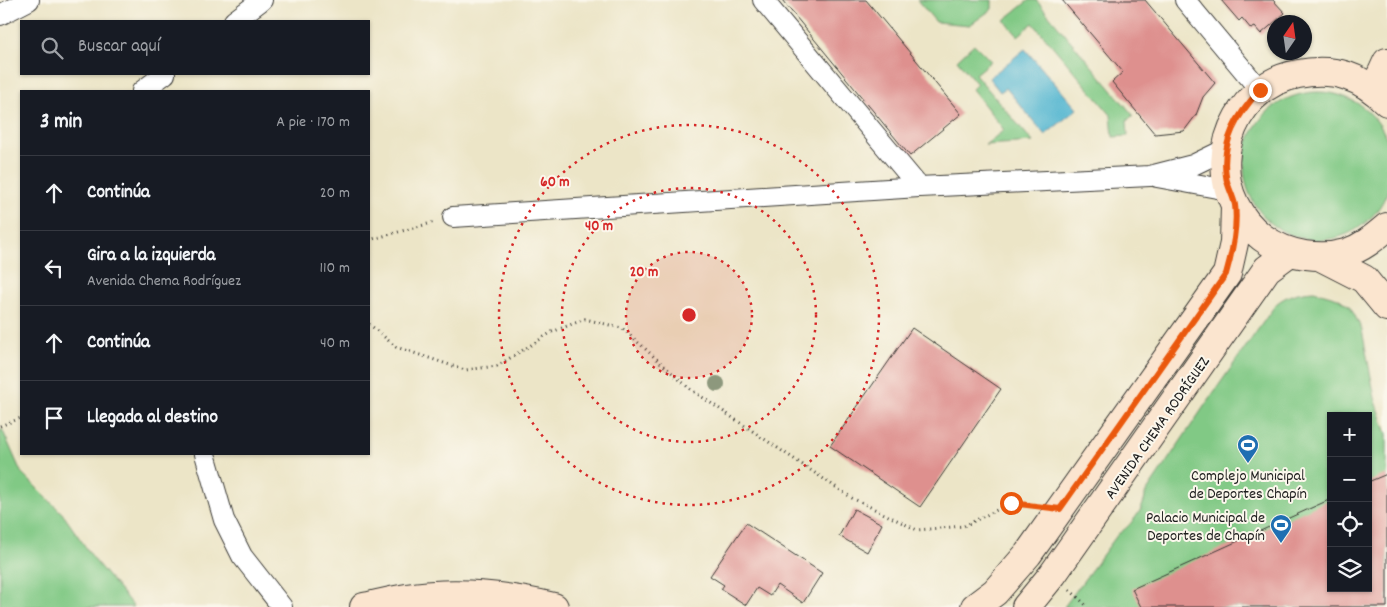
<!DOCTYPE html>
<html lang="es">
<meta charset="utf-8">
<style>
:root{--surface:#171b24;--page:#20242c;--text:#f1f3f6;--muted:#9ea1a6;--line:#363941}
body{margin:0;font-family:Dekko,sans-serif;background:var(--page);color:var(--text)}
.controls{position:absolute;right:15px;bottom:15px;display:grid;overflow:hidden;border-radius:0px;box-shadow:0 1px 4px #0004}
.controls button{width:45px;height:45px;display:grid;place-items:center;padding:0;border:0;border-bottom:1px solid var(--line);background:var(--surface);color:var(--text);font:25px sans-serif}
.compass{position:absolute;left:1267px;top:15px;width:45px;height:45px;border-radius:50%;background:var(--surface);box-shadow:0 1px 4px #0004;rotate:13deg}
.stop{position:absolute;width:15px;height:15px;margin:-11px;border:4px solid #ea580c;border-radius:50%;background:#fff}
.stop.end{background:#ea580c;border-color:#fff;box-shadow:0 1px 5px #0008}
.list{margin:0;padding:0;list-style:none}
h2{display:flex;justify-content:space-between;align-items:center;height:65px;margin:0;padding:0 20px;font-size:21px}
h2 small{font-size:16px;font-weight:400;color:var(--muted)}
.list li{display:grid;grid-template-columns:32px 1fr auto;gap:15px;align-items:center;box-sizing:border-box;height:75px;padding:0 20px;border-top:1px solid var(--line)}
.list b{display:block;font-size:19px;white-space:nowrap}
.list p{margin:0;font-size:16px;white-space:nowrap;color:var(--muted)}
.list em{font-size:16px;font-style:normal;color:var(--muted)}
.icon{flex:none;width:28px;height:28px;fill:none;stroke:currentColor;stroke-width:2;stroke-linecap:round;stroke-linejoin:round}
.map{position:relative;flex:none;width:1387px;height:607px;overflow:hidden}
.search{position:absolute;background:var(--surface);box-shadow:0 1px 4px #0004;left:20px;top:20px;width:350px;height:55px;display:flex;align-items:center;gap:12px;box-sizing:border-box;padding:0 18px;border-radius:0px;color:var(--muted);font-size:19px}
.panel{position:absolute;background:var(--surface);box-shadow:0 1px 4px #0004;left:20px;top:90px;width:350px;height:365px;border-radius:0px}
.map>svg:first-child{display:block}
.green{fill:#81c985;stroke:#4e7250;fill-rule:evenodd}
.water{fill:#52b6d0;stroke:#376976}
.building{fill:#de908e}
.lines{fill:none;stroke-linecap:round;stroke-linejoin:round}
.street-casing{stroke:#3b3a36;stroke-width:22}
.secondary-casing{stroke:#3b3a36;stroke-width:30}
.path{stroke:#3b3a36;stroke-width:3;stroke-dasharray:1 4;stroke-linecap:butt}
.street{stroke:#fff;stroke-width:20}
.secondary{stroke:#fbe5cf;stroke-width:28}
.tree{fill:#8d987d}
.route{stroke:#ea580c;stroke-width:6}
.ring{fill:none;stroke:#d62828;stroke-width:2.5;stroke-dasharray:2.5 5}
.labels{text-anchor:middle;stroke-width:4;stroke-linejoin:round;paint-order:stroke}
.street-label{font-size:16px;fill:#1c1c1c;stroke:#fbf7ec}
.poi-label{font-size:16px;fill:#1c1c1c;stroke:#fbf7ec}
.centre{fill:#d62828;stroke:#fbf7ec;stroke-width:2.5}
.ring-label{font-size:15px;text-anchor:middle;font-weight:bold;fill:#d62828;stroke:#fbf7ec;stroke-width:4;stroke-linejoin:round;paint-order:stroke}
</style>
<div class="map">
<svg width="1387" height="607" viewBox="0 0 1387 607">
<rect width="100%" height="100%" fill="#fbf7ec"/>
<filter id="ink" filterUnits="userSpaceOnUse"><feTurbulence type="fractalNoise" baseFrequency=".02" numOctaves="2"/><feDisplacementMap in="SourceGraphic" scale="10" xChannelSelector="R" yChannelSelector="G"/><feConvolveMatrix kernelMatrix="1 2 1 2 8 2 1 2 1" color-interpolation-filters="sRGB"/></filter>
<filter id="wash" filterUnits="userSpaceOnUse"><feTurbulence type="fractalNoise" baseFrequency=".0096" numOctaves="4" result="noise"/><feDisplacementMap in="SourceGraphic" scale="20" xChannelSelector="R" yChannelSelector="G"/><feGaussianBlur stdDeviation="1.12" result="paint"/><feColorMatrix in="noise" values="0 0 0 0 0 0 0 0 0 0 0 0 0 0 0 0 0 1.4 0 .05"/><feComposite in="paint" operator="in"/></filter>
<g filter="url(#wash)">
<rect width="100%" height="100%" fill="#ece5c7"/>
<path class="green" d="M917,0H992V9L970,25L936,22Z
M1029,0H1036L1133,115L1127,121L1128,136L1113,137L1111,115L1033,23L1018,36L1004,20Z
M974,44L991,61L975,74L1033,142L985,145L1004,130L972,89L977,84L957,60Z
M1244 166a74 74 0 1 1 148 0a74 74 0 1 1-148 0Z
M1314,291L1338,298L1349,306L1354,314L1362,330L1375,398L1387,434V607H1064L1118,534C1129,528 1146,507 1145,494L1209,399L1276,304C1288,294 1299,292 1314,291ZM1331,416H1368V588H1331Z
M2,429L21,472L62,513L96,562L134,607H0V431Z"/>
<path class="water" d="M1025,49L1077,109L1045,135L1006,88L1000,92L989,78Z"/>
<g id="blocks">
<path class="building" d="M782,0H866L961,114L910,156Z
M1062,0H1145L1215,83L1203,97L1196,115L1184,131L1155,134L1112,82L1123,72Z
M1221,0H1273L1285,13L1261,34L1255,27L1251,29L1242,18L1239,21Z
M912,328L1001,389L920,507L830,446Z
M1387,474V607H1141L1132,589L1331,499V588H1368V482Z
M854,509L882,524L867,552L839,536Z
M746,523L822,573L803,603L777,585L770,596L757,588L746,605L721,589L724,585L710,576Z"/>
</g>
</g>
<g filter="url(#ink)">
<use href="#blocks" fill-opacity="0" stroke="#3b3a36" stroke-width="1"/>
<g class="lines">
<g class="street-casing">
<path id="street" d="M763,0L919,187
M1185,0L1260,90
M0,15L29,0
M234,21L262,0
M142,91L165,74
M1157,177L1228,190
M453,217L919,187L1150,176L1193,165L1226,149
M205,454L224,520L242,556L282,607"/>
</g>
<g class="secondary-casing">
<path id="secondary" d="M1374,90L1387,62
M1387,102C1361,76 1334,67 1298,74C1271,79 1252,93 1238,117C1205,174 1239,245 1305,255C1318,257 1332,257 1346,253C1362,248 1374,238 1387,227
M1321,257L1364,279L1387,307
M364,607C378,604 392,600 406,598C456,590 505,595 554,607
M975,607L995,592L1028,554L1227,274L1234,243L1235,205
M1026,607L1053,574L1267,269L1290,252"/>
</g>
<path class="path" d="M369,240L435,222
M369,324L396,347L465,370L497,366L552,332L585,319L622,328L690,389L852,498L917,530L964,526L1011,503L1034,506
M0,426L21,418
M1070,590L1088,607"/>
<use href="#street" class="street"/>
<use href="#secondary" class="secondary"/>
</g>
<circle class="tree" cx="717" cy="384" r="8"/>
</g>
<g class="lines" filter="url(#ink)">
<path class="route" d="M1011,503L1060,509L1226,274C1232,253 1238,227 1235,205C1233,195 1227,186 1226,176C1221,141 1237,115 1260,90"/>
</g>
<circle cx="689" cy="315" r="63" fill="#d62828" fill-opacity=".12"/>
<g class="ring">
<circle cx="689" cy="315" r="63"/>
<circle cx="689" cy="315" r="127"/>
<circle cx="689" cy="315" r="190"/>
</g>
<defs>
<g id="stadium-pin" transform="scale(1.125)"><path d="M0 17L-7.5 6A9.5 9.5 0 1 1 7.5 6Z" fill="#1f6fb2" stroke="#fbf7ec"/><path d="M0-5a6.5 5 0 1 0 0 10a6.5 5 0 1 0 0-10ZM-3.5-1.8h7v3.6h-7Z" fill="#fff"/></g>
</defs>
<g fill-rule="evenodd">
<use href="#stadium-pin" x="1248" y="445"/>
<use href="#stadium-pin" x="1281" y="525"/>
</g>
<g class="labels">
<g class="street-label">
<text transform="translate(1156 427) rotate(-55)" y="6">AVENIDA CHEMA RODRÍGUEZ</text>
</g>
<g class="poi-label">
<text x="1248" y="480">Complejo Municipal<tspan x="1248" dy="18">de Deportes Chapín</tspan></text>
<text x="1265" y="522" text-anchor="end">Palacio Municipal de<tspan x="1265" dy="18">Deportes de Chapín</tspan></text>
</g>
</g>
<circle cx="689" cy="315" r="8" class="centre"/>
<g class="ring-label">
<text x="555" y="186">60 m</text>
<text x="599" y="230">40 m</text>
<text x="644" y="276">20 m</text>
</g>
</svg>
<div class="controls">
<button>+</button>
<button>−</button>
<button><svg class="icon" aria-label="locate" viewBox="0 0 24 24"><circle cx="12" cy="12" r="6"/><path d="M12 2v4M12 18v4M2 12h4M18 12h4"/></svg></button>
<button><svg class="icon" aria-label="layers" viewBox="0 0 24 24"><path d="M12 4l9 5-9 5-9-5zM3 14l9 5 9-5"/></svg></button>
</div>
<svg class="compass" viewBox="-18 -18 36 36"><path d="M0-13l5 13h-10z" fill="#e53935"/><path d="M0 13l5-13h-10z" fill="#9ea1a6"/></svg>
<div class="stop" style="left:1011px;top:503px"></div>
<div class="stop end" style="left:1260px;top:90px"></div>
<div class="search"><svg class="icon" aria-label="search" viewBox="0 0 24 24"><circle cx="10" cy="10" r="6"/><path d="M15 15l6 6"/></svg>Buscar aquí</div>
<section class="panel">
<h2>3 min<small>A pie · 170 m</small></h2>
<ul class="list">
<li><svg class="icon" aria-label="ahead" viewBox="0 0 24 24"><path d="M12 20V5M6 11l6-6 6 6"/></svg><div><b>Continúa</b></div><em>20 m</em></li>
<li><svg class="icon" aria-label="left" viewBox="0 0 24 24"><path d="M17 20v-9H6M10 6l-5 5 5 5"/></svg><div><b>Gira a la izquierda</b><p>Avenida Chema Rodríguez</p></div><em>110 m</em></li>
<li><svg class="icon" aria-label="ahead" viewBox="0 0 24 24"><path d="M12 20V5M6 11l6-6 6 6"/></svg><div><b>Continúa</b></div><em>40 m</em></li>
<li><svg class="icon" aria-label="arrive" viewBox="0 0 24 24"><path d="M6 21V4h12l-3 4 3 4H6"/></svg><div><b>Llegada al destino</b></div></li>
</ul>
</section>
</div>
